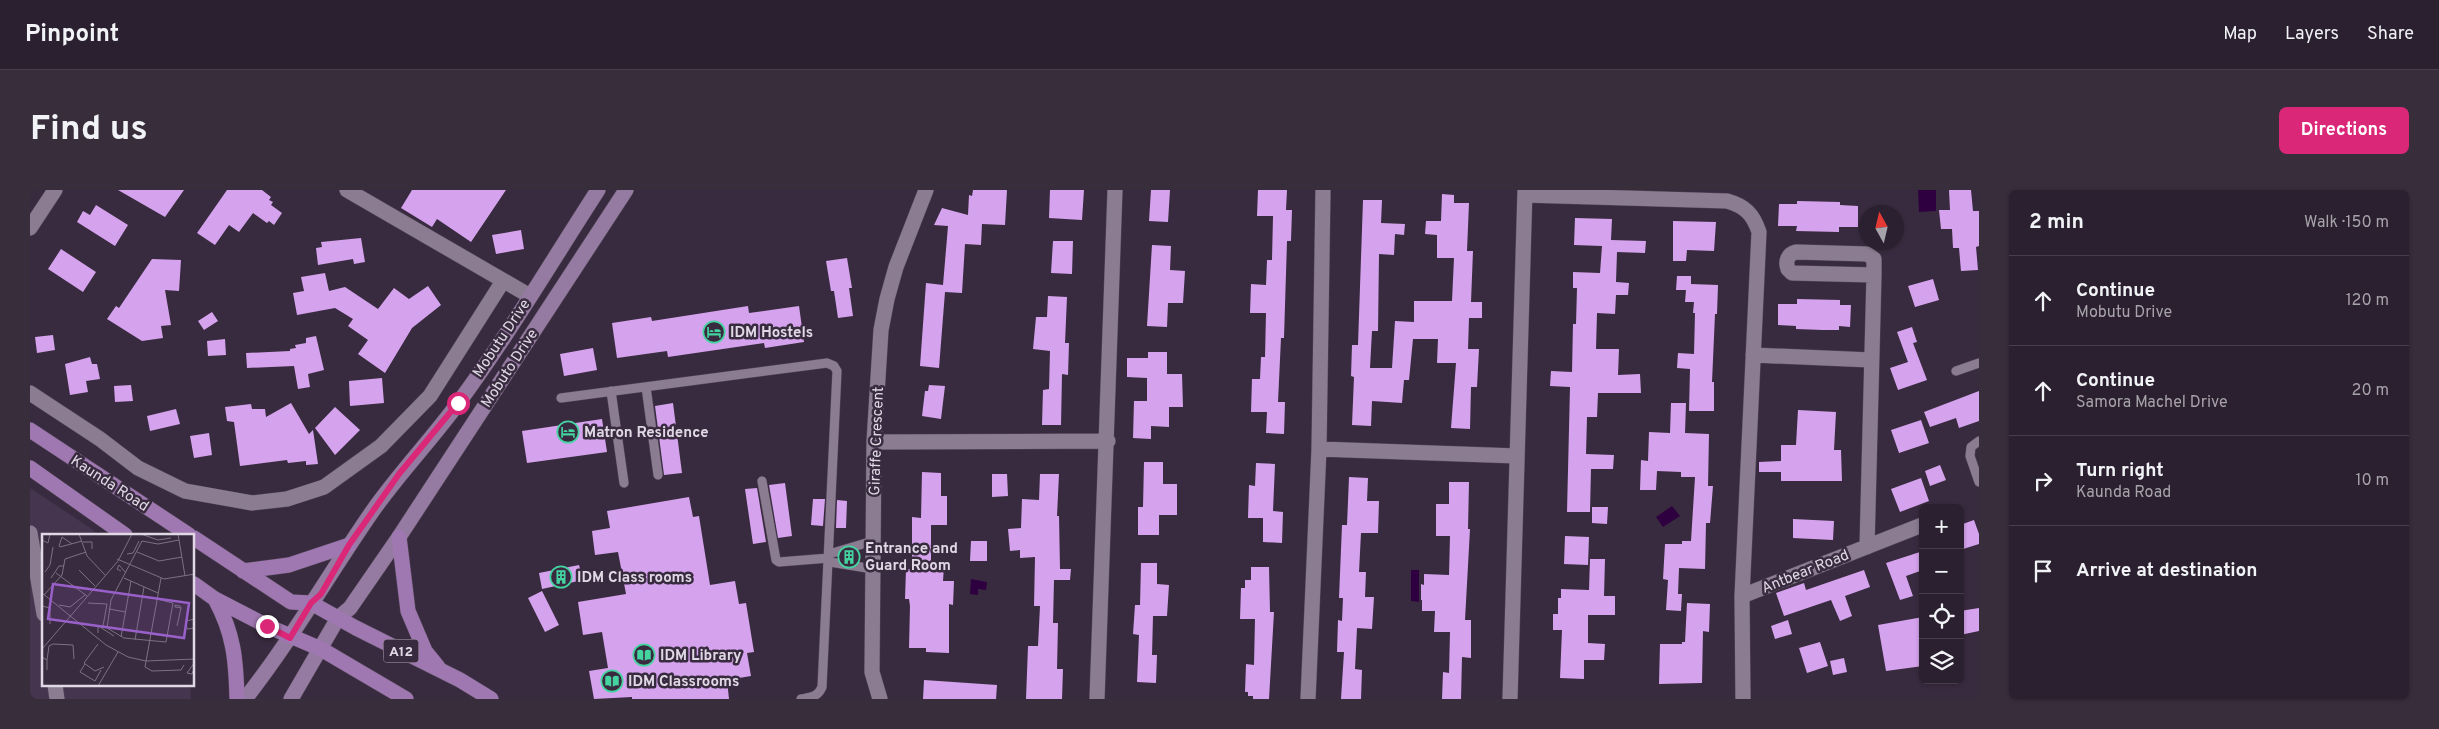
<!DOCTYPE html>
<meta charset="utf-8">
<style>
:root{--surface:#2b202f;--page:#372d3b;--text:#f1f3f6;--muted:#a6a3aa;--line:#473e4b;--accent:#db2777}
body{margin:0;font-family:Overpass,sans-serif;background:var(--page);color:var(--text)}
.controls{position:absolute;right:15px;bottom:15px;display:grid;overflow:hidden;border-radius:8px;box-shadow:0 1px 4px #0004}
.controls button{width:45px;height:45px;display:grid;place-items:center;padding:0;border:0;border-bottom:1px solid var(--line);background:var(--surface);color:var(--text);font:25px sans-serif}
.compass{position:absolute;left:1829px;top:15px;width:45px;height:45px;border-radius:50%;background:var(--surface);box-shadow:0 1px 4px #0004;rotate:352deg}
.stop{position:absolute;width:15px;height:15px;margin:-11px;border:4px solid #db2777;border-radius:50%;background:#fff}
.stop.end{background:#db2777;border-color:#fff;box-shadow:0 1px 5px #0008}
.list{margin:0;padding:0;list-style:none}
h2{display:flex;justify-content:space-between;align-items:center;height:65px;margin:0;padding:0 20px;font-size:21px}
h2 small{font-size:16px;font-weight:400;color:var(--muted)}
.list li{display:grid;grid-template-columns:32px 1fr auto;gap:15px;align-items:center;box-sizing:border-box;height:90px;padding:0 20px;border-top:1px solid var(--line)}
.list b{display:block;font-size:19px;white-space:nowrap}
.list p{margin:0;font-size:16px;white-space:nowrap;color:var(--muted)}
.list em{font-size:16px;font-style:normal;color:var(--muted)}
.icon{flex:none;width:28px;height:28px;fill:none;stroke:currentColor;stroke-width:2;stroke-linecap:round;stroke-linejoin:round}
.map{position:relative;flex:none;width:1949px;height:509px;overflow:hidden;border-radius:8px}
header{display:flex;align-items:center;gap:30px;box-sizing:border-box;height:70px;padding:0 25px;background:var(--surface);border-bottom:1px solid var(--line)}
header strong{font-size:24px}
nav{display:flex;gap:28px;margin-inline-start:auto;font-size:18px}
.intro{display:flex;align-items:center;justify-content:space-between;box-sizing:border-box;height:120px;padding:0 30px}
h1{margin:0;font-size:35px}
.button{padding:12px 22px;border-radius:8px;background:var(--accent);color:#fff;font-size:18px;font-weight:700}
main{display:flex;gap:30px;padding:0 30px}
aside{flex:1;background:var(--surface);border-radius:8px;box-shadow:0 1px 4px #0004}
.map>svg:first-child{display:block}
.built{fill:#46354e}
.water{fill:#2e003f}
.building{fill:#d5a3ed}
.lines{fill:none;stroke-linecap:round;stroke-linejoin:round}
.lane-casing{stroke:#524757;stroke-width:10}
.street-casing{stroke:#524757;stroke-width:16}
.secondary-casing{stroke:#524757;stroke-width:16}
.primary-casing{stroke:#524757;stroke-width:16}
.lane{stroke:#8b7c92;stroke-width:9}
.street{stroke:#8b7c92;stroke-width:15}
.secondary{stroke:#957aa2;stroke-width:15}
.primary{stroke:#9f78b1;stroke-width:15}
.route{stroke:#db2777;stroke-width:6}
.labels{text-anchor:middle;stroke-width:5;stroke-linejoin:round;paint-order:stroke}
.shield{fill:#392b3f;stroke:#aea4b3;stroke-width:1}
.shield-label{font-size:14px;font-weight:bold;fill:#e0d8e5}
.poi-label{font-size:15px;font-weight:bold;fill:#e0d8e5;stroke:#392b3f;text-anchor:start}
.street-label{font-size:15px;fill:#e0d8e5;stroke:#392b3f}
.inset-road{fill:none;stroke:#7c7081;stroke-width:1}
.view{fill:#9960ca;fill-opacity:0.15;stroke:#9960ca;stroke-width:2.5}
.inset-edge{fill:none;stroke:#e0d8e5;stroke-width:2.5}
</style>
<header>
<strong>Pinpoint</strong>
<nav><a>Map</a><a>Layers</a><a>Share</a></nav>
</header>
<div class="intro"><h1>Find us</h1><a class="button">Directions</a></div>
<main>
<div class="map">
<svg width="1949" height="509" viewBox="0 0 1949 509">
<rect width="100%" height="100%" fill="#392b3f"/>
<path class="built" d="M0,298L62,339L67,345H14V495H160L161,509H0Z"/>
<path class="water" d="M1888,0H1906V21L1889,22Z
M1642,316L1650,326L1633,337L1626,327Z
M1381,380H1389V412L1381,411Z
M941,389L957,392L956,400L948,399V405L940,404Z"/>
<path class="building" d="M88,0H154L135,27Z
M197,0H232L241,7L239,10L243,12L241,15L252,23L244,35L239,31L237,33L223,23L209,42L199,35L185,55L167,43Z
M382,0H476L441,52L407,29L402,37L371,18Z
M943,0H977L975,35L952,34L951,55L935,54L932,103L915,102L909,178L890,176L896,93L913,95L918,36L904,35L912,18L938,25L939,5L942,6Z
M1020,0H1054L1052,30L1019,28Z
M1121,0H1140L1138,32L1119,31Z
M1228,0H1257L1256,20H1262L1261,51H1257L1254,148H1251L1248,212H1255L1254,244L1236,243L1237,222H1221L1222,189H1230L1231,167H1235L1236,123H1220L1221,94L1236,95L1237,70H1242L1243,26H1227Z
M1919,0H1941L1943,21H1949V56L1946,57L1948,80L1931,81L1929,58H1923L1922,39H1911L1909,20H1920Z
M1412,4L1424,5V13H1439L1437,61H1443L1441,112H1452V128H1439L1438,159H1449L1447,197H1441L1440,239L1421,238L1426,173H1407L1408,149H1383L1379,190H1374L1372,213L1342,211L1341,236L1322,235L1324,187L1321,186L1322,155H1328L1333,10H1352L1351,33L1375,34L1374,45L1365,44L1364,65L1349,64L1348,141H1342L1340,178H1362L1365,131L1384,132V111H1422L1424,68H1407V45L1395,44L1396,31H1411Z
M1767,11L1810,12V15L1828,16V37H1809V42L1766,41L1767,36H1748L1749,14H1767Z
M66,15L98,35L85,56L47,32L53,21L60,25Z
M1545,28L1582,29L1581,50L1616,51L1615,63L1587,62L1586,92L1599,93L1598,105H1586L1585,124L1567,123L1566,159H1589L1588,185L1610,184L1611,203H1568L1567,227H1557L1556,264L1584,265L1583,279H1561L1560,322H1537L1540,197L1520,196L1521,181L1542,182L1543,134H1546L1547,98H1543V82L1570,83L1572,56L1544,55Z
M1643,31L1686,32L1684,61L1657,60L1656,71H1643Z
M491,40L494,59L466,64L462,45Z
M331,48L335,72L324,74L323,69L288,75L286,58L292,57L291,52Z
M1023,51H1043L1042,84L1021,83Z
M1122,55L1141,56L1140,80L1155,81L1153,113H1138L1137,137L1117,136Z
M31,59L66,82L53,102L18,79Z
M817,68L822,98H819L823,126L808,128L804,101H801L796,71Z
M122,69L151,70L149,101L135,100L141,135L131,136L133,148L112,151L77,129L86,116L89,118Z
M295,83L299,101L315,97L348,119L364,98L379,109L398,96L411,115L382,138L355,183L328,164L338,150L318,136L323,129L305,118L267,125L263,103L274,101L271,87Z
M1647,86H1661V94L1688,95L1687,124H1685L1682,192H1684V221H1659L1660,179L1647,178L1648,163L1664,164L1665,123H1663L1664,112H1655L1656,100H1646Z
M1903,89L1909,110L1885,117L1878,96Z
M1018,106L1037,107L1035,153H1039L1038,185L1032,184L1031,235H1012L1013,200L1019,199L1020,161L1003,159L1006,127H1017Z
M1767,109L1810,110V115H1821L1820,137L1809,136V140H1793L1766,139V136L1748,135V114H1767Z
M718,116L719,123L769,116L774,152L735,158L734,153L638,167L637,161L587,168L582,133L621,127L622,131Z
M182,122L188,131L174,140L168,131Z
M1882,137L1887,152L1883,153L1897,190L1868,200L1860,178L1878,172L1867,142Z
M23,145L25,160L7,163L5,147Z
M286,146L294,180L278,184L280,197L268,199L264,176L217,178L216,163L260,161V159L266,158L265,155L276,153V148Z
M195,149L196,165L178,166L177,151Z
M563,158L567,180L534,186L530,164Z
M1118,162H1137V184H1152L1153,217H1139V237L1121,236V249L1103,248L1104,211H1117V188L1097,187V168H1118Z
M60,167L62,174H67L70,189L56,191L58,202L40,205L35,174Z
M352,188L354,213L320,216L319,191Z
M101,195L103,211L85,212L84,196Z
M899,195L915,196L911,229L892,226L895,201H898Z
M1949,201V231L1929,238L1926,228L1900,237L1894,222Z
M261,213L279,244L283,240L288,274L276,275V271L258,273L257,270L210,276L204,232L197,231L195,217L221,214L222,219H235L236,227Z
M643,213L652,283L634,285L625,216Z
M1641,213H1656L1655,243L1679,244L1678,296H1683L1680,333H1676L1675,379L1649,378L1648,404H1652L1651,421L1636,420L1638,390L1633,389L1635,354H1652V351H1661L1665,287H1651V282L1627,281L1626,300H1610L1611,270L1618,271L1619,242L1640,243Z
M305,217L330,240L305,265L285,238Z
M146,219L150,234L120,241L117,226Z
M1768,220L1806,222L1804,260H1811L1812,291H1751V282H1729V272L1751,271V255H1766Z
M572,229L577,262L497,273L492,241Z
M1891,230L1899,253L1869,263L1861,240Z
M179,243L182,265L164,268L160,246Z
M1114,272H1133V294H1147V325H1129V345H1108V317H1113Z
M1226,273L1245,274L1243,321L1253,322L1252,353L1233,352V328H1218L1219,295L1225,296Z
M1910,275L1916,290L1900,296L1895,281Z
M892,282L911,283V306H917V335H901V375L914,376L913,391H924L923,415L919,414V463L896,462V458H879L880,416L879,409H875L876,379H880L882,375V327L891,328Z
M962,284H977L978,306L962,307Z
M1010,284H1029L1027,326H1029L1030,379H1041L1040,390H1024L1023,433H1028L1027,479H1033L1032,509H996L998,456H1008L1010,416H1004L1005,367L990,368V360L980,361L978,339L991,338L992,309L1009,310Z
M1319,287L1338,288L1337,311H1349L1348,343H1331L1329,382H1336L1335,407H1344L1342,439L1327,438L1325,479L1332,480L1331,509H1311L1314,462H1307L1308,430L1312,431L1313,408H1309L1312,335H1317Z
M1891,288L1899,311L1870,322L1861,299Z
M1419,292H1439L1438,339H1440L1435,430H1441V468L1432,467L1431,509H1412L1413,482L1419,483L1420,442H1404L1405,421H1392V410H1391V394L1394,395V384L1419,385L1420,346H1406V314H1419Z
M755,293L762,346L748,348L739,295Z
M727,298L736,352L723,354L715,299Z
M659,307L663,327L669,326L680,395L705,391L709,414L716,413L724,462L717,463L721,486L697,490L699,509H602V507L564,509L559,481L578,478L572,442L553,445L548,412L596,404L588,362L565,365L562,341L580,338L577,321Z
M783,309H795L793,336L781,335Z
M807,310L817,311L816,338H806Z
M1562,317H1578L1577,334L1562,333Z
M1763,329L1804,331L1803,350L1763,348Z
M1944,330L1949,344V354L1930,360V335Z
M1535,346L1559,347L1558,375L1534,374Z
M941,351H957V371H940Z
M1893,361V380L1876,386L1883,406L1870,410L1856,373Z
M1560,369H1575L1574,406H1585V425H1558V453L1575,454L1574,470H1554V489L1530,488L1532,440H1523V424H1528V408H1531V399L1559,400Z
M1111,373H1127V394L1139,395L1137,426H1123L1122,465H1127L1126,493L1107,492L1109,445L1103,444L1105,415H1110Z
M549,375L553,390L512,399L509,383Z
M1221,377H1239L1240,422H1244L1239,509H1223V506H1218V502H1215L1216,474L1224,475L1225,429H1210L1211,398H1215V390H1221Z
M1834,380L1840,397L1815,406L1822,426L1810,431L1801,410L1754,426L1746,403L1774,393L1776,400Z
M512,401L529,435L515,442L498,408Z
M1657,413L1680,414L1679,442L1673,441L1672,493L1629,494L1630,454H1652V452H1655Z
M1949,418V441L1930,445V421Z
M1893,427V476L1856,481L1848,435Z
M1758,430L1762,444L1745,449L1741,436Z
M1790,452L1798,476L1777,483L1769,458Z
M1814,468L1817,482L1803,485L1800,471Z
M894,490L967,495L966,509H893Z"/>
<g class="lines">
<g class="lane-casing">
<path id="lane" d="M1926,181L1949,173
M616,197L628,285
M581,201L594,293
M531,208L797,173L804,176L807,181L792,497C788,507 781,507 771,509
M1949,251L1941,257L1940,266L1949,292
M732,291L746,370L749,372L799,368
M799,364L843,351
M800,372L843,379"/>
</g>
<g class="street-casing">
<path id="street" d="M317,0L500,106
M1495,5L1697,11C1715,16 1723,24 1729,42L1712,406L1713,509
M0,38L25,0
M1766,62L1837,64L1844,69V85L1762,83L1758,79C1755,71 1758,64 1766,62Z
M1723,165L1841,170
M0,203L70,249L108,278L155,301L222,313L257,309L294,297L351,256L400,206L473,91
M844,252L1078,251
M1289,259L1487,266
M0,343L14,424
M1837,357L1844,85
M1712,406L1892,335
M25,495L27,509
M850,509L842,482L844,252L851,140L857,109L866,77L896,0
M1067,509L1085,0
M1278,509L1289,259L1293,0
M1480,509L1495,0"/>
</g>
<g class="secondary-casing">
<path id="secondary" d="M215,509C263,448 300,382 344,319C371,281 402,249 429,212C479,144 522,71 568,0
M261,509L308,428L320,418L369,347L596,0"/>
</g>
<g class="primary-casing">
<path id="primary" d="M0,240L159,345
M0,278L95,345
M369,347L378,421L395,461L408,477
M164,348L261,412L281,413L326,438L430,490L461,509
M213,381L259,375L319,355
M164,394L185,409L237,436L291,459L376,509
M185,409C204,444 206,470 207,509"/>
</g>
<use href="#lane" class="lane"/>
<use href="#street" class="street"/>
<use href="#secondary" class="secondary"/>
<use href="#primary" class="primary"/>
</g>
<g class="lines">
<path class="route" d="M237,436L260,448L281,413L291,404L319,355L369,284L428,213"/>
</g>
<defs>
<g id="hotel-ring" transform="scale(1.125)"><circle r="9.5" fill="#392b3f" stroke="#43d4a0" stroke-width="1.5"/><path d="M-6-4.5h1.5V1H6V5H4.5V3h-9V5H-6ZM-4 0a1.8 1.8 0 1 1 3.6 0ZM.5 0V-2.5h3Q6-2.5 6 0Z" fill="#43d4a0"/></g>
<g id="building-ring" transform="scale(1.125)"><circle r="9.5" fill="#392b3f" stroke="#43d4a0" stroke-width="1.5"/><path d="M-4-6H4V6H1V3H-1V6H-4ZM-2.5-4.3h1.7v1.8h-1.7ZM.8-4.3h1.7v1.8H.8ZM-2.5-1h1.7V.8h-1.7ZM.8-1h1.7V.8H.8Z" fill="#43d4a0"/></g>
<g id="library-ring" transform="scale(1.125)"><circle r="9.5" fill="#392b3f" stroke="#43d4a0" stroke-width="1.5"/><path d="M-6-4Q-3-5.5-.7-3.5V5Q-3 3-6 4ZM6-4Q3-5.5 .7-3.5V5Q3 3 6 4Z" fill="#43d4a0"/></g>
</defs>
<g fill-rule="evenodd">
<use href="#hotel-ring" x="684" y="142"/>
<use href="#hotel-ring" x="538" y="242"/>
<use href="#building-ring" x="819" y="367"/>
<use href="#building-ring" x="531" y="387"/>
<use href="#library-ring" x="614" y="465"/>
<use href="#library-ring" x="582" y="491"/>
</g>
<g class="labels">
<rect class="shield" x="353.5" y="449.5" width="35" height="23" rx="4"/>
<g class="shield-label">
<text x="371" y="466">A12</text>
</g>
<g class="poi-label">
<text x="700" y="147">IDM Hostels</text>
<text x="554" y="247">Matron Residence</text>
<text x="835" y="363">Entrance and<tspan x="835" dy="17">Guard Room</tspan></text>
<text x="547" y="392">IDM Class rooms</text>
<text x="630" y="470">IDM Library</text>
<text x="598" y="496">IDM Classrooms</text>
</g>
<g class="street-label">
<text transform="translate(471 148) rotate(-56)" y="5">Mobutu Drive</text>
<text transform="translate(479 178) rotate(-57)" y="5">Mobuto Drive</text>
<text transform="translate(846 251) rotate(-88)" y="5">Giraffe Crescent</text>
<text transform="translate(80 293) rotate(33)" y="5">Kaunda Road</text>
<text transform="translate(1775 381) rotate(-22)" y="5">Antbear Road</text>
</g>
</g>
<g transform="translate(12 344)">
<rect width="152" height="152" fill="#392b3f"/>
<path class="inset-road" d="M37,0L45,22L63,41M99,0L116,6L129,4M136,0L143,42M0,6L6,9L8,0M41,8H50V15M30,10L20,3L17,12L18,13L40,7M95,18L117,27L140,23M85,20L91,19L97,7M75,25L122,45L153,40M37,36L53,52M79,37L75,35L77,31L84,39M3,38L8,31L11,13M14,39L45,62M9,44L17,32H22M82,44L116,59M119,44L103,133L110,137L139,136L142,131M0,59L64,111L86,123L104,127L153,125M2,61L20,41L23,25L44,18M115,65L131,69L124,108L82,104L65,94L69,66L100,7L116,10L137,6M46,69L65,70L61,92L56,93V99M17,71L28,73L43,61M133,71L138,72L139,74L133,73ZM0,72L8,74V90M67,75L84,78M153,85L144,87L145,95L153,94M135,92L139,74M58,93L72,102M79,103L89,47M93,106L102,53M56,110L42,129L53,137L62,133M0,115L76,27L90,0M0,123L5,126V136M5,126L7,112L11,110L31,111L32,125M43,130L38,138L53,147L59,136M152,135L150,140L145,139L153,128M56,152L76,118"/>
<path class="view" d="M11,50L147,69L142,104L6,85Z"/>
<rect width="152" height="152" class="inset-edge"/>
</g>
</svg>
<div class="controls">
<button>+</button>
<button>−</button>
<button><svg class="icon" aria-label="locate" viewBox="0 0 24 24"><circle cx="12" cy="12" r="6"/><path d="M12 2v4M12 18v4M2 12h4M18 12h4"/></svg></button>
<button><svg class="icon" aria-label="layers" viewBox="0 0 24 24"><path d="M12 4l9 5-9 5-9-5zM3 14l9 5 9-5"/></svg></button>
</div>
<svg class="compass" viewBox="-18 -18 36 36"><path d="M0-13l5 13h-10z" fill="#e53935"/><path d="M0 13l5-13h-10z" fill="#a6a3aa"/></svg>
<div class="stop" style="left:428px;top:213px"></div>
<div class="stop end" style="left:237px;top:436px"></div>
</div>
<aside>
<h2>2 min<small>Walk · 150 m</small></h2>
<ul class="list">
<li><svg class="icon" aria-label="ahead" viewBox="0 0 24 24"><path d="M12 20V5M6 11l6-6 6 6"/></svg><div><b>Continue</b><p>Mobutu Drive</p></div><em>120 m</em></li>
<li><svg class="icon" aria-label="ahead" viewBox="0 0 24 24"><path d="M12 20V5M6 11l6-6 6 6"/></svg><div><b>Continue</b><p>Samora Machel Drive</p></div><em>20 m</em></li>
<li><svg class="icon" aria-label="right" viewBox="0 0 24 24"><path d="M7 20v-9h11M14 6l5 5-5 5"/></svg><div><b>Turn right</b><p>Kaunda Road</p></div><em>10 m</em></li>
<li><svg class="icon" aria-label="arrive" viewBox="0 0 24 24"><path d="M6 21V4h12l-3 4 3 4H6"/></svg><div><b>Arrive at destination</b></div></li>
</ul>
</aside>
</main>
